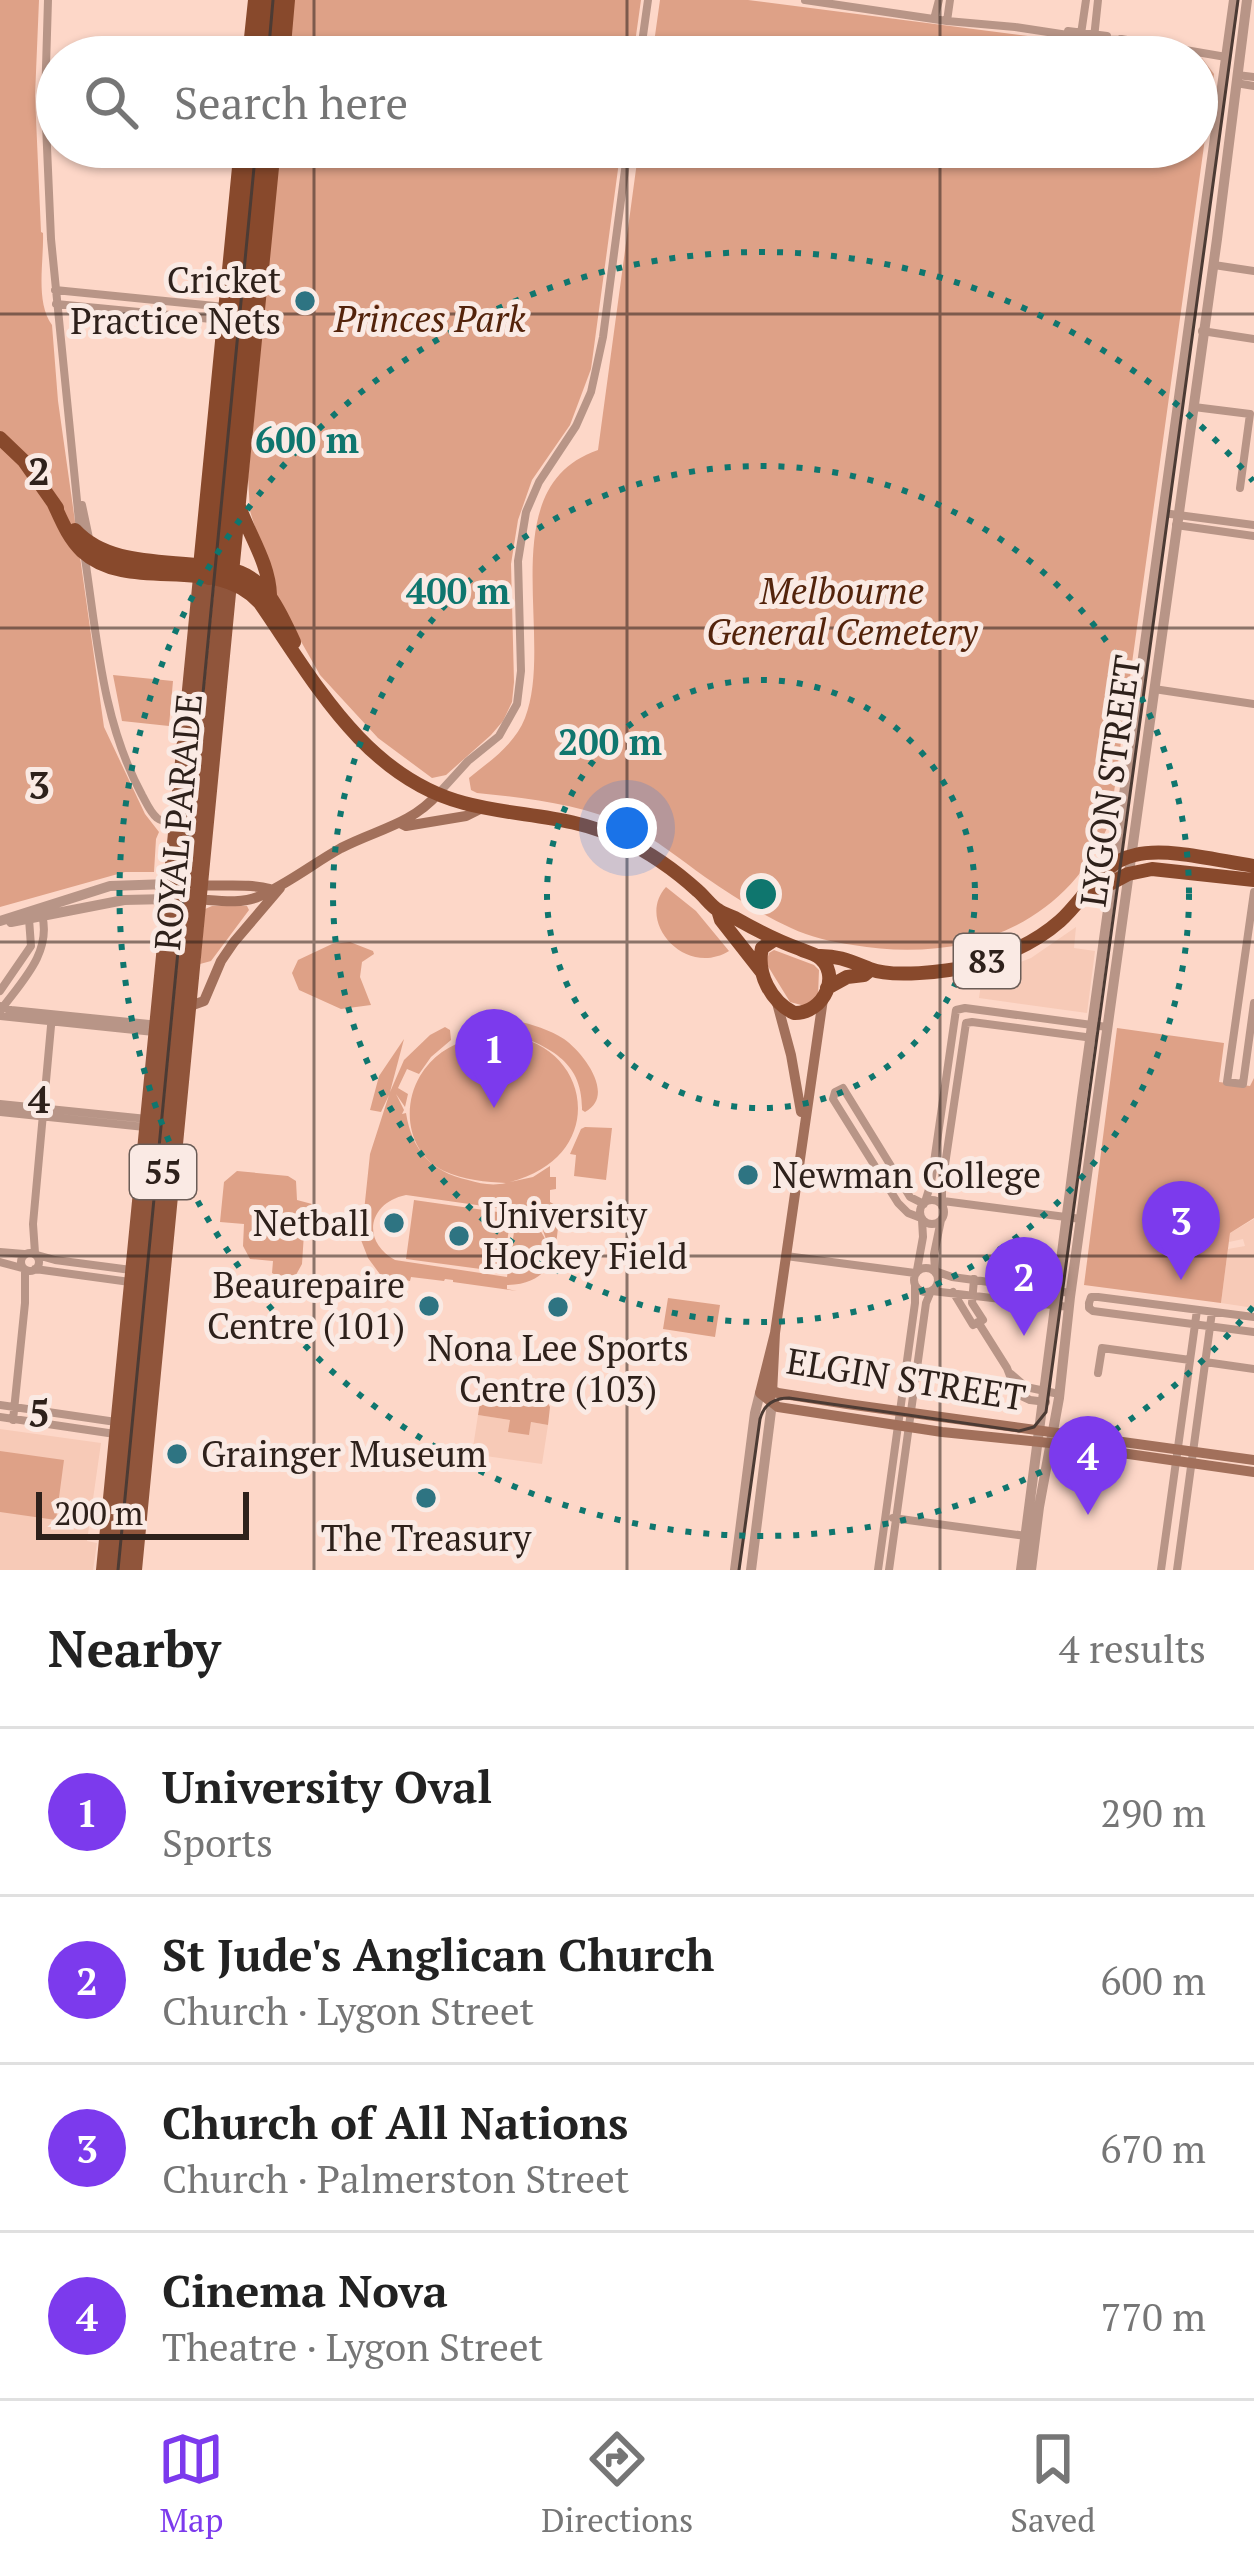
<!DOCTYPE html>
<meta charset="utf-8">
<style>
:root{--surface:#fff;--page:#f2f2f2;--text:#222;--muted:#767676;--line:#e0e0e0;--accent:#7c3aed}
body{margin:0;font-family:"PT Serif",serif;background:var(--page);color:var(--text)}
.scale{position:absolute;left:36px;bottom:30px;width:213px;box-sizing:border-box;padding-left:12px;border:6px solid #2e211b;border-top:0;font-size:33px;line-height:42px;white-space:nowrap;color:#2e211b;-webkit-text-stroke:9px #faeae4;paint-order:stroke}
.you{position:absolute;left:627px;top:828px;width:42px;height:42px;margin:-30px;border:9px solid #fff;border-radius:50%;background:#1a73e8;box-shadow:0 0 0 18px #1a73e833}
.badge{display:grid;place-items:center;width:78px;height:78px;border-radius:50%;background:var(--accent);color:#fff;font-size:39px;font-weight:700}
.pin{position:absolute;translate:-50% -99px;filter:drop-shadow(0 3px 6px #0008)}
.pin::after{content:'';position:absolute;top:63px;width:42px;height:36px;background:inherit;clip-path:polygon(0 0,100% 0,50% 100%)}
.list{margin:0;padding:0;list-style:none}
h2{display:flex;justify-content:space-between;align-items:center;height:156px;margin:0;padding:0 48px;font-size:51px}
h2 small{font-size:39px;font-weight:400;color:var(--muted)}
.list li{display:grid;grid-template-columns:78px 1fr auto;gap:36px;align-items:center;box-sizing:border-box;height:168px;padding:0 48px;border-top:3px solid var(--line)}
.list b{display:block;font-size:45px;white-space:nowrap}
.list p{margin:0;font-size:39px;white-space:nowrap;color:var(--muted)}
.list em{font-size:39px;font-style:normal;color:var(--muted)}
.icon{flex:none;width:66px;height:66px;fill:none;stroke:currentColor;stroke-width:2;stroke-linecap:round;stroke-linejoin:round}
.map{position:relative;flex:none;width:1254px;height:1570px;overflow:hidden}
.search{position:absolute;background:var(--surface);box-shadow:0 3px 9px #0004;left:36px;right:36px;top:36px;height:132px;display:flex;align-items:center;gap:30px;box-sizing:border-box;padding:0 42px;border-radius:66px;color:var(--muted);font-size:45px}
.sheet{height:828px;background:var(--surface)}
nav{display:flex;justify-content:space-around;align-items:center;box-sizing:border-box;height:168px;border-top:3px solid var(--line);background:var(--surface);font-size:33px;color:var(--muted)}
nav a{display:grid;justify-items:center;gap:6px}
nav .on{color:var(--accent)}
.map>svg:first-child{display:block}
.built{fill:#f7cab7}
.green{fill:#dea187;fill-rule:evenodd}
.lines{fill:none;stroke-linecap:round;stroke-linejoin:round}
.minor{stroke:#b89587;stroke-width:8}
.tertiary{stroke:#b89587;stroke-width:10}
.secondary{stroke:#a2705b;stroke-width:10}
.primary{stroke:#90553b;stroke-width:12}
.trunk{stroke:#88492c;stroke-width:14}
.tram{stroke:#4c3b34;stroke-width:3}
.grid{fill:none;stroke:#2e211b;stroke-width:3;stroke-opacity:0.55}
.ring{fill:none;stroke:#0f766e;stroke-width:6;stroke-dasharray:6 12}
.poi-dot{fill:#2e7482;stroke:#faeae4;stroke-width:4.5}
.labels{text-anchor:middle;stroke-width:10;stroke-linejoin:round;paint-order:stroke}
.shield{fill:#faeae4;stroke:#6b5d57;stroke-width:3}
.shield-label{font-size:33px;font-weight:bold;fill:#2e211b}
.poi-label{font-size:36px;fill:#2e211b;stroke:#faeae4;text-anchor:end}
.park-label{font-size:36px;font-style:italic;fill:#53230b;stroke:#faeae4}
.street-label{font-size:36px;fill:#2e211b;stroke:#faeae4}
.grid-label{font-size:39px;text-anchor:middle;font-weight:bold;fill:#2e211b;stroke:#faeae4;stroke-width:10;stroke-linejoin:round;paint-order:stroke}
.centre{fill:#0f766e;stroke:#faeae4;stroke-width:6}
.ring-label{font-size:36px;text-anchor:middle;font-weight:bold;fill:#0f766e;stroke:#faeae4;stroke-width:10;stroke-linejoin:round;paint-order:stroke}
</style>
<div class="map">
<svg width="1254" height="1570" viewBox="0 0 1254 1570">
<rect width="100%" height="100%" fill="#fdd7c8"/>
<path class="built" d="M1076,927L1074,948L1095,951L1087,1013L979,998L982,977L1031,958Z
M1254,1219V1308L1221,1303L1228,1249L1245,1246L1243,1239L1229,1242L1230,1233Z
M478,1415L510,1420L529,1434L531,1422L548,1425L542,1464L472,1454Z
M0,1429L101,1443L87,1541L97,1543L93,1570H0Z"/>
<path class="green" d="M0,0H39L35,96L41,232L43,233C44,262 35,301 52,325L58,401L104,727L145,814L159,832L156,839L154,872H125L0,907Z
M294,0H641L633,57H289Z
M660,0H748L1192,57H652Z
M1197,58H1202L1214,74L1110,821C1067,928 961,964 853,945C832,942 810,937 791,928C761,914 732,896 705,877C680,859 656,839 628,826C581,804 528,798 477,793L471,790L469,778C490,761 515,744 525,718C556,639 490,487 598,450L639,147H1197Z
M280,147H621L591,369L570,425L532,480L518,520L511,564L514,682L512,702L503,721L491,735L446,775L432,778L378,738L320,675L273,592L271,578L250,511L248,477Z
M113,675L173,681L169,726L122,721Z
M666,887L696,911L729,951C685,978 635,921 666,887Z
M212,906H247L249,910L211,961L200,964L205,909Z
M350,942L373,951L374,954L362,962L360,977L371,1005L341,1009L299,990L292,973L298,960L332,944Z
M774,950L814,965L819,970L818,996L805,1006L790,1002L766,963L769,953Z
M516,1021C532,1024 550,1030 564,1039C584,1053 616,1096 585,1112L582,1110C583,1059 547,1047 507,1030L510,1024Z
M445,1027L450,1030L451,1040L431,1057L419,1074L407,1069L398,1088L408,1094L405,1107L396,1094L404,1110L402,1114L406,1113C412,1150 431,1172 468,1180C481,1184 493,1186 506,1183C487,1182 463,1180 444,1171C408,1154 401,1108 420,1076C431,1057 450,1044 471,1039C582,1012 625,1152 510,1182L533,1177L550,1166V1177H556V1189L550,1190V1202L557,1206L559,1211C557,1249 555,1284 507,1285V1289L517,1291L453,1282V1280L445,1279L444,1281L411,1277L410,1281L382,1277L368,1258L361,1240L370,1154L389,1095L381,1112L370,1110L379,1076L404,1039L390,1092L404,1060L430,1035ZM406,1195L525,1212L541,1225L547,1242C540,1230 535,1218 517,1213L507,1277L395,1260C361,1241 368,1203 406,1195Z
M1117,1028L1224,1043L1219,1082L1250,1086L1254,1078V1218L1230,1233L1221,1303L1084,1285Z
M585,1127L612,1128L606,1180L574,1176L576,1155L570,1154L581,1129Z
M237,1171L288,1176L296,1181L297,1200L312,1204L305,1218L302,1264L291,1284L272,1273L273,1261L250,1259L243,1246L244,1224L220,1222L224,1182Z
M414,1200L511,1214L503,1272L406,1259Z
M668,1298L720,1305L715,1337L663,1329Z
M487,1391L546,1400L550,1407L548,1425L531,1422L529,1435L508,1432L510,1420L478,1415L481,1396Z
M0,1451L64,1460L56,1520L0,1512Z"/>
<g class="lines">
<path class="minor" d="M48,0L45,101L51,239L80,531
M805,0L947,21L1015,27L1094,39L1124,40
M934,19L939,0
M947,21L950,0
M1068,31L1107,36
M1081,34L1086,0
M1094,38L1098,0
M1121,39L1226,57
M640,57L648,0
M1237,75L1254,77
M1236,83L1254,86
M1214,265L1254,271
M55,290L225,307
M56,304L222,320
M1202,331L1254,339
M1194,407L1250,414
M1240,488L1250,414
M82,505L89,538
M1163,513L1254,525
M1176,525L1254,536
M84,552C97,635 101,719 142,795C146,802 150,812 157,818C162,822 168,822 174,823
M1154,689L1254,704
M438,794L468,761L499,736L517,704L521,671L518,561L526,512L539,482L576,426L591,392L603,337L628,147
M1254,892L1227,1082L1243,1084L1254,1003
M0,991L31,946L29,919
M0,1006L11,1010L159,1025
M0,1011C21,982 52,953 42,915
M0,1016L154,1032
M0,1104L147,1119
M0,1112L145,1127
M920 1212a12 12 0 1 1 24 0a12 12 0 1 1-24 0Z
M925,1202L931,1183L956,1010L965,1008L1107,1027
M942,1206V1185L966,1023L972,1022L1093,1038
M943,1206V1201L1081,1219
M921,1218L908,1213L898,1203L833,1099L835,1092L843,1088L910,1197L924,1204
M0,1252L24,1254
M21 1262a9 9 0 1 1 18 0a9 9 0 1 1-18 0Z
M35,1253L33,1224L52,1015
M37,1255L55,1260L131,1270
M786,1256L915,1273
M0,1262L22,1268
M914 1280a12 12 0 1 1 24 0a12 12 0 1 1-24 0Z
M35,1269L130,1282
M917,1270L923,1237L922,1220
M935,1270L934,1254L941,1220
M935,1271L952,1277L1071,1293
M974,1279L972,1303L983,1320L978,1322L1007,1368L1017,1394L1030,1400L1046,1402
M932,1291L1069,1307
M953,1292L973,1325L978,1322
M1089,1303V1308L1093,1311L1254,1332
M1089,1303L1091,1297H1098L1254,1317
M1205,1362L1254,1369
M1098,1373L1102,1348L1190,1360
M1011,1374L1026,1387L1059,1394
M0,1405L116,1422
M0,1417L115,1434
M13,1420L25,1303V1270
M893,1518L1026,1536
M878,1570L915,1303V1285
M889,1570L926,1303L931,1291
M1161,1570L1197,1310
M1177,1570L1212,1312"/>
<path class="tertiary" d="M1099,876L1101,866L1117,843
M0,921L110,886L169,884
M11,922L124,900L168,899
M735,1570L755,1413L760,1393
M751,1570L772,1403
M1021,1570L1082,1098L1234,0
M1031,1570L1039,1507L1059,1398L1070,1297L1217,239L1247,0"/>
<path class="secondary" d="M402,824L406,826L466,816L484,807
M197,885C220,887 249,883 270,889
M195,899C215,900 241,905 260,896C289,883 314,863 341,848C378,829 410,825 438,794
M777,1003L791,1055L801,1112
M190,1006L204,1001L221,961L234,942L280,888
M775,1333L760,1393L778,1407L942,1432L1059,1444L1254,1472
M763,1387L778,1393L847,1404L1254,1460
M772,1394L775,1333L823,999"/>
<path class="primary" d="M102,1570L199,577
M113,1570L209,578
M125,1570L221,580
M136,1570L231,583"/>
<path class="trunk" d="M249,57L255,0
M260,57L266,0
M272,57L278,0
M283,57L288,0
M0,438L24,461L57,508
M53,502C61,519 68,538 82,551C130,595 216,552 260,603C314,681 365,777 464,803C520,818 567,813 623,840C651,853 676,871 698,891C705,897 711,906 718,910C723,914 729,915 735,918C756,930 777,941 800,949C806,952 812,953 817,956C843,973 824,1014 794,1013C771,1002 756,973 762,948L774,940
M239,506C249,535 269,563 270,595
M75,530C107,565 161,560 206,566
M228,569C266,576 279,610 294,642
M199,577L241,147
M209,578L252,147
M221,580L263,147
M231,583L274,147
M1089,895L1128,874L1152,869L1254,880
M718,910L721,920L761,971
M817,956C838,955 852,962 870,969C892,978 946,972 970,966C1003,957 1035,943 1060,921C1085,899 1101,862 1135,855C1168,847 1219,861 1254,866
M827,988L847,977L864,975L870,970"/>
<path class="tram" d="M268,57L273,0
M118,1570L256,147
M739,1570L760,1419C764,1404 774,1398 789,1398L1019,1431L1034,1427L1046,1412L1238,0"/>
</g>
<path class="grid" d="M314,0V57M627,0V57M940,0V57M314,147V1570M627,147V1570M940,147V1570M0,314H1254M0,628H1254M0,942H1254M0,1256H1254"/>
<g class="ring">
<circle cx="761" cy="894" r="214"/>
<circle cx="761" cy="894" r="428"/>
<path d="M1253 1307A642 642 0 1 1 1253 481"/>
</g>
<g class="poi-dot">
<circle cx="305" cy="301" r="12"/>
<circle cx="748" cy="1175" r="12"/>
<circle cx="394" cy="1223" r="12"/>
<circle cx="459" cy="1236" r="12"/>
<circle cx="429" cy="1306" r="12"/>
<circle cx="558" cy="1307" r="12"/>
<circle cx="177" cy="1454" r="12"/>
<circle cx="426" cy="1498" r="12"/>
</g>
<g class="labels">
<g class="shield">
<rect x="954" y="934" width="66" height="54" rx="9"/>
<rect x="130" y="1145" width="66" height="54" rx="9"/>
</g>
<g class="shield-label">
<text x="987" y="973">83</text>
<text x="163" y="1184">55</text>
</g>
<g class="poi-label">
<text x="281" y="293">Cricket<tspan x="281" dy="41">Practice Nets</tspan></text>
<text x="772" y="1188" text-anchor="start">Newman College</text>
<text x="483" y="1228" text-anchor="start">University<tspan x="483" dy="41">Hockey Field</tspan></text>
<text x="370" y="1236">Netball</text>
<text x="405" y="1298">Beaurepaire<tspan x="405" dy="41">Centre (101)</tspan></text>
<text x="558" y="1361" text-anchor="middle">Nona Lee Sports<tspan x="558" dy="41">Centre (103)</tspan></text>
<text x="201" y="1467" text-anchor="start">Grainger Museum</text>
<text x="426" y="1551" text-anchor="middle">The Treasury</text>
</g>
<g class="park-label">
<text x="430" y="332">Princes Park</text>
<text x="842" y="604">Melbourne<tspan x="842" dy="41">General Cemetery</tspan></text>
</g>
<g class="street-label">
<text transform="translate(1110 781) rotate(-82)" y="13">LYGON STREET</text>
<text transform="translate(178 822) rotate(-85)" y="13">ROYAL PARADE</text>
<text transform="translate(906 1379) rotate(9)" y="13">ELGIN STREET</text>
</g>
</g>
<g class="grid-label">
<text x="39" y="485">2</text>
<text x="39" y="799">3</text>
<text x="39" y="1113">4</text>
<text x="39" y="1427">5</text>
</g>
<circle cx="761" cy="894" r="18" class="centre"/>
<g class="ring-label">
<text x="307" y="453">600 m</text>
<text x="458" y="604">400 m</text>
<text x="610" y="755">200 m</text>
</g>
</svg>
<div class="scale">200 m</div>
<div class="you"></div>
<div class="pin badge" style="left:494px;top:1108px">1</div>
<div class="pin badge" style="left:1024px;top:1336px">2</div>
<div class="pin badge" style="left:1181px;top:1280px">3</div>
<div class="pin badge" style="left:1088px;top:1515px">4</div>
<div class="search"><svg class="icon" aria-label="search" viewBox="0 0 24 24"><circle cx="10" cy="10" r="6"/><path d="M15 15l6 6"/></svg>Search here</div>
</div>
<section class="sheet">
<h2>Nearby<small>4 results</small></h2>
<ul class="list">
<li><span class="badge">1</span><div><b>University Oval</b><p>Sports</p></div><em>290 m</em></li>
<li><span class="badge">2</span><div><b>St Jude's Anglican Church</b><p>Church · Lygon Street</p></div><em>600 m</em></li>
<li><span class="badge">3</span><div><b>Church of All Nations</b><p>Church · Palmerston Street</p></div><em>670 m</em></li>
<li><span class="badge">4</span><div><b>Cinema Nova</b><p>Theatre · Lygon Street</p></div><em>770 m</em></li>
</ul>
</section>
<nav>
<a class="on"><svg class="icon" aria-label="map" viewBox="0 0 24 24"><path d="M3 6l6-2 6 2 6-2v14l-6 2-6-2-6 2zM9 4v14M15 6v14"/></svg>Map</a>
<a><svg class="icon" aria-label="directions" viewBox="0 0 24 24"><path d="M12 3l9 9-9 9-9-9zM9 14v-3h6M13 9l2 2-2 2"/></svg>Directions</a>
<a><svg class="icon" aria-label="saved" viewBox="0 0 24 24"><path d="M7 4h10v16l-5-4-5 4z"/></svg>Saved</a>
</nav>
